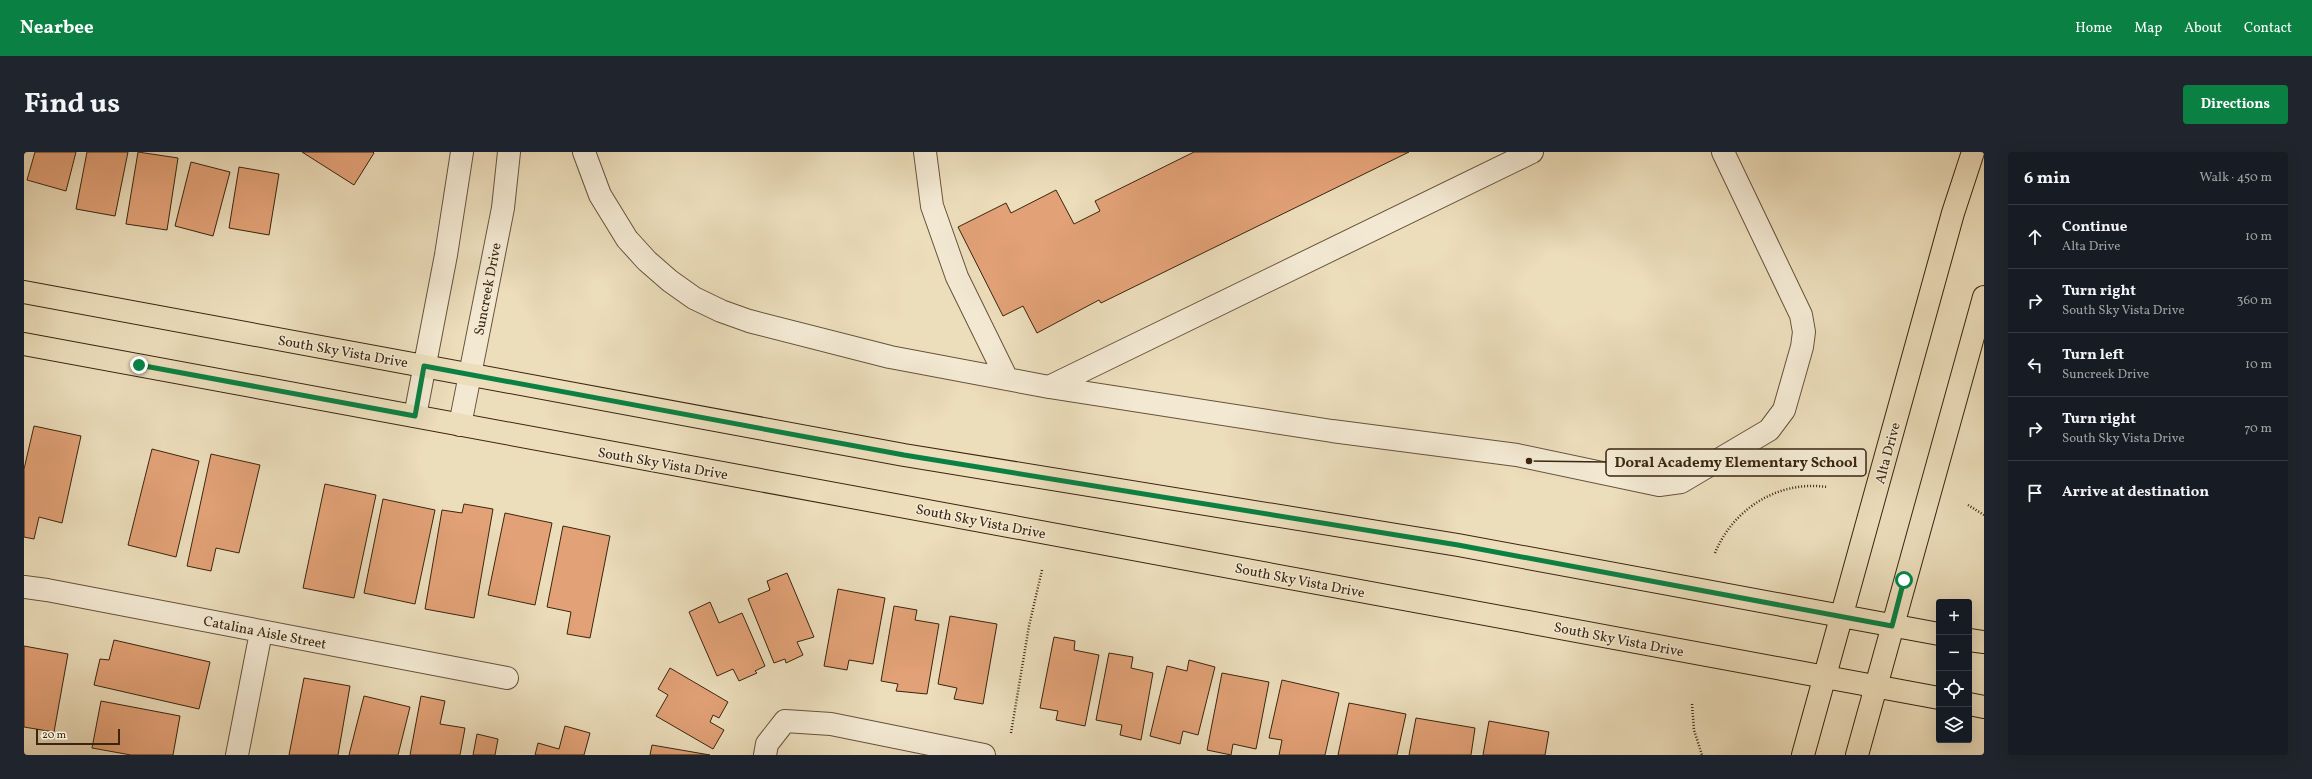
<!DOCTYPE html>
<meta charset="utf-8">
<style>
:root{--surface:#171b24;--page:#20242c;--text:#f1f3f6;--muted:#9ea1a6;--line:#363941;--accent:#0b8043}
body{margin:0;font-family:Vollkorn,serif;background:var(--page);color:var(--text)}
.controls{position:absolute;right:12px;bottom:12px;display:grid;overflow:hidden;border-radius:4px;box-shadow:0 4px 16px #0002}
.controls button{width:36px;height:36px;display:grid;place-items:center;padding:0;border:0;border-bottom:1px solid var(--line);background:var(--surface);color:var(--text);font:20px sans-serif}
.scale{position:absolute;left:12px;bottom:10px;width:84px;box-sizing:border-box;padding-left:4px;border:2px solid #392510;border-top:0;font-size:11px;line-height:14px;white-space:nowrap;color:#392510;-webkit-text-stroke:3px #f3e9d3;paint-order:stroke}
.stop{position:absolute;width:12px;height:12px;margin:-9px;border:3px solid #0b8043;border-radius:50%;background:#fff}
.stop.end{background:#0b8043;border-color:#fff;box-shadow:0 1px 4px #0008}
.list{margin:0;padding:0;list-style:none}
h2{display:flex;justify-content:space-between;align-items:center;height:52px;margin:0;padding:0 16px;font-size:17px}
h2 small{font-size:13px;font-weight:400;color:var(--muted)}
.list li{display:grid;grid-template-columns:26px 1fr auto;gap:12px;align-items:center;box-sizing:border-box;height:64px;padding:0 16px;border-top:1px solid var(--line)}
.list b{display:block;font-size:15px;white-space:nowrap}
.list p{margin:0;font-size:13px;white-space:nowrap;color:var(--muted)}
.list em{font-size:13px;font-style:normal;color:var(--muted)}
.icon{flex:none;width:22px;height:22px;fill:none;stroke:currentColor;stroke-width:2;stroke-linecap:round;stroke-linejoin:round}
.map{position:relative;flex:none;width:1960px;height:603px;overflow:hidden;border-radius:4px}
header{display:flex;align-items:center;gap:24px;box-sizing:border-box;height:56px;padding:0 20px;background:var(--accent);color:#fff}
header strong{font-size:19px}
nav{display:flex;gap:22px;margin-inline-start:auto;font-size:14px}
.intro{display:flex;align-items:center;justify-content:space-between;box-sizing:border-box;height:96px;padding:0 24px}
h1{margin:0;font-size:28px}
.button{padding:10px 18px;border-radius:4px;background:var(--accent);color:#fff;font-size:14px;font-weight:700}
main{display:flex;gap:24px;padding:0 24px}
aside{flex:1;background:var(--surface);border-radius:4px;box-shadow:0 4px 16px #0002}
.map>svg:first-child{display:block}
.building{fill:#e2a176;stroke:#392510}
.lines{fill:none;stroke-linecap:round;stroke-linejoin:round}
.minor-casing{stroke:#66533b;stroke-width:24}
.major-casing{stroke:#392510;stroke-width:24}
.path{stroke:#392510;stroke-width:2.5;stroke-dasharray:1 2;stroke-linecap:butt}
.minor{stroke:#f3e9d3;stroke-width:22}
.major{stroke:#ecddbb;stroke-width:22}
.route{stroke:#0b8043;stroke-width:5}
.labels{text-anchor:middle;stroke-width:3;stroke-linejoin:round;paint-order:stroke}
.street-label{font-size:14px;fill:#392510;stroke:#f3e9d3}
.leader{fill:none;stroke:#392510;stroke-width:1.5}
.callout-dot{fill:#392510;stroke:#f3e9d3;stroke-width:1.5}
.callout{fill:#f3e9d3;stroke:#392510;stroke-width:1.5}
.callout-label{font-size:15px;text-anchor:middle;font-weight:bold;fill:#392510}
</style>
<header>
<strong>Nearbee</strong>
<nav><a>Home</a><a>Map</a><a>About</a><a>Contact</a></nav>
</header>
<div class="intro"><h1>Find us</h1><a class="button">Directions</a></div>
<main>
<div class="map">
<svg width="1960" height="603" viewBox="0 0 1960 603">
<rect width="100%" height="100%" fill="#ecddbb"/>
<filter id="stains"><feTurbulence type="fractalNoise" baseFrequency=".005" numOctaves="4"/><feColorMatrix values="0 0 0 0 .2 0 0 0 0 .09 0 0 0 0 .02 0 0 0 .5 -.17"/></filter>
<radialGradient id="worn" r=".72"><stop offset=".6" stop-color="#630" stop-opacity="0"/><stop offset="1" stop-color="#630" stop-opacity=".3"/></radialGradient>
<path class="building" d="M11,0H52L42,39L3,28Z
M63,0H104L91,64L52,57Z
M114,0L154,6L143,78L102,72Z
M278,0H349L350,1L330,33Z
M1170,0H1385L1077,151L1075,148L1013,181L999,154L979,164L934,75L982,51L987,61L1032,38L1050,72L1076,59L1071,49Z
M167,10L206,20L189,84L151,74Z
M215,15L255,22L245,83L205,76Z
M10,274L57,284L38,371L15,365L10,387L0,385V317Z
M128,297L175,309L152,405L104,393Z
M187,302L236,313L215,401L192,396L187,419L163,414Z
M301,332L352,343L330,446L279,436Z
M359,347L411,358L391,452L340,441Z
M440,352L469,357L450,466L401,457L418,358L438,361Z
M481,361L528,371L511,453L464,443Z
M539,374L586,384L566,486L543,482L547,460L523,455Z
M763,421L790,485L773,490L779,503L762,511L761,507L750,511L724,447L746,438L743,429Z
M814,437L861,446L849,512L825,508L823,518L800,514Z
M686,450L695,471L718,461L741,514L731,519L733,521L715,529L709,517L693,524L665,460Z
M870,454L893,458L891,468L915,472L903,542L872,539L874,532L857,529Z
M926,464L973,472L959,552L930,547L933,536L914,532Z
M1030,485L1051,489L1050,498L1075,503L1061,574L1032,568L1034,559L1016,556Z
M90,488L186,510L175,557L70,533L76,507L85,508Z
M0,494L44,502L30,580L0,575Z
M1085,501L1109,505L1107,516L1129,521L1117,588L1096,583L1098,573L1072,568Z
M1165,508L1191,515L1174,583L1159,579L1156,592L1126,584L1143,514L1163,519Z
M646,516L704,550L695,566L689,563L686,570L700,578L689,597L632,564L644,543L634,537Z
M1198,521L1245,530L1232,597L1209,592L1207,603L1183,598Z
M280,526L326,534L314,603H265Z
M1258,528L1315,541L1301,603H1255L1258,588L1245,586Z
M340,544L386,555L374,603H325Z
M397,544L421,549L416,572L441,576L436,603H386Z
M77,549L156,564L149,603H107L68,596Z
M1325,551L1382,562L1373,603H1314Z
M1392,566L1451,576L1447,603H1385Z
M1465,569L1525,580L1521,603H1459Z
M541,574L566,581L560,603H511L514,591L535,597Z
M453,582L474,587L471,603H449Z
M628,593L686,603H626Z"/>
<g class="lines">
<g class="minor-casing">
<path id="minor" d="M560,0L576,43L603,87L623,109L646,129L670,146L697,159L725,169L866,205L1025,235L1508,0
M901,0L908,54L933,125L983,227
M1025,235L1308,279L1493,303L1635,333L1657,330L1745,278L1760,258L1778,195L1780,180L1777,163L1699,0
M391,264L422,103L438,0
M436,273L479,56L485,0
M0,435L23,438L483,526
M213,603L237,480
M741,603L743,592L761,569L807,572L960,603"/>
</g>
<g class="major-casing">
<path id="major" d="M0,140L880,303L1434,393L1915,482
M0,192L1915,546
M1945,488L1960,490
M1945,552L1960,555
M1779,603L1929,61L1949,0
M1833,603L1960,145"/>
</g>
<path class="path" d="M1944,353L1960,363
M1691,401C1709,357 1754,328 1803,335
M1668,552L1670,578L1678,603
M987,581L1005,474L1018,418"/>
<use href="#minor" class="minor"/>
<use href="#major" class="major"/>
</g>
<g class="lines">
<path class="route" d="M115,213L391,264L400,214L880,303L1434,393L1868,474L1880,428"/>
</g>
<g class="labels">
<g class="street-label">
<text transform="translate(463 137) rotate(-79)" y="5">Suncreek Drive</text>
<text transform="translate(319 199) rotate(10)" y="5">South Sky Vista Drive</text>
<text transform="translate(1863 301) rotate(-75)" y="5">Alta Drive</text>
<text transform="translate(639 311) rotate(10)" y="5">South Sky Vista Drive</text>
<text transform="translate(957 369) rotate(11)" y="5">South Sky Vista Drive</text>
<text transform="translate(1276 428) rotate(11)" y="5">South Sky Vista Drive</text>
<text transform="translate(241 480) rotate(11)" y="5">Catalina Aisle Street</text>
<text transform="translate(1595 487) rotate(11)" y="5">South Sky Vista Drive</text>
</g>
</g>
<path class="leader" d="M1505 309L1582 310"/>
<circle class="callout-dot" cx="1505" cy="309" r="4"/>
<rect class="callout" x="1582" y="297" width="260" height="27" rx="4"/>
<g class="callout-label">
<text x="1712" y="315">Doral Academy Elementary School</text>
</g>
<rect width="100%" height="100%" filter="url(#stains)"/>
<rect width="100%" height="100%" fill="url(#worn)"/>
</svg>
<div class="controls">
<button>+</button>
<button>−</button>
<button><svg class="icon" aria-label="locate" viewBox="0 0 24 24"><circle cx="12" cy="12" r="6"/><path d="M12 2v4M12 18v4M2 12h4M18 12h4"/></svg></button>
<button><svg class="icon" aria-label="layers" viewBox="0 0 24 24"><path d="M12 4l9 5-9 5-9-5zM3 14l9 5 9-5"/></svg></button>
</div>
<div class="scale">20 m</div>
<div class="stop" style="left:1880px;top:428px"></div>
<div class="stop end" style="left:115px;top:213px"></div>
</div>
<aside>
<h2>6 min<small>Walk · 450 m</small></h2>
<ul class="list">
<li><svg class="icon" aria-label="ahead" viewBox="0 0 24 24"><path d="M12 20V5M6 11l6-6 6 6"/></svg><div><b>Continue</b><p>Alta Drive</p></div><em>10 m</em></li>
<li><svg class="icon" aria-label="right" viewBox="0 0 24 24"><path d="M7 20v-9h11M14 6l5 5-5 5"/></svg><div><b>Turn right</b><p>South Sky Vista Drive</p></div><em>360 m</em></li>
<li><svg class="icon" aria-label="left" viewBox="0 0 24 24"><path d="M17 20v-9H6M10 6l-5 5 5 5"/></svg><div><b>Turn left</b><p>Suncreek Drive</p></div><em>10 m</em></li>
<li><svg class="icon" aria-label="right" viewBox="0 0 24 24"><path d="M7 20v-9h11M14 6l5 5-5 5"/></svg><div><b>Turn right</b><p>South Sky Vista Drive</p></div><em>70 m</em></li>
<li><svg class="icon" aria-label="arrive" viewBox="0 0 24 24"><path d="M6 21V4h12l-3 4 3 4H6"/></svg><div><b>Arrive at destination</b></div></li>
</ul>
</aside>
</main>
